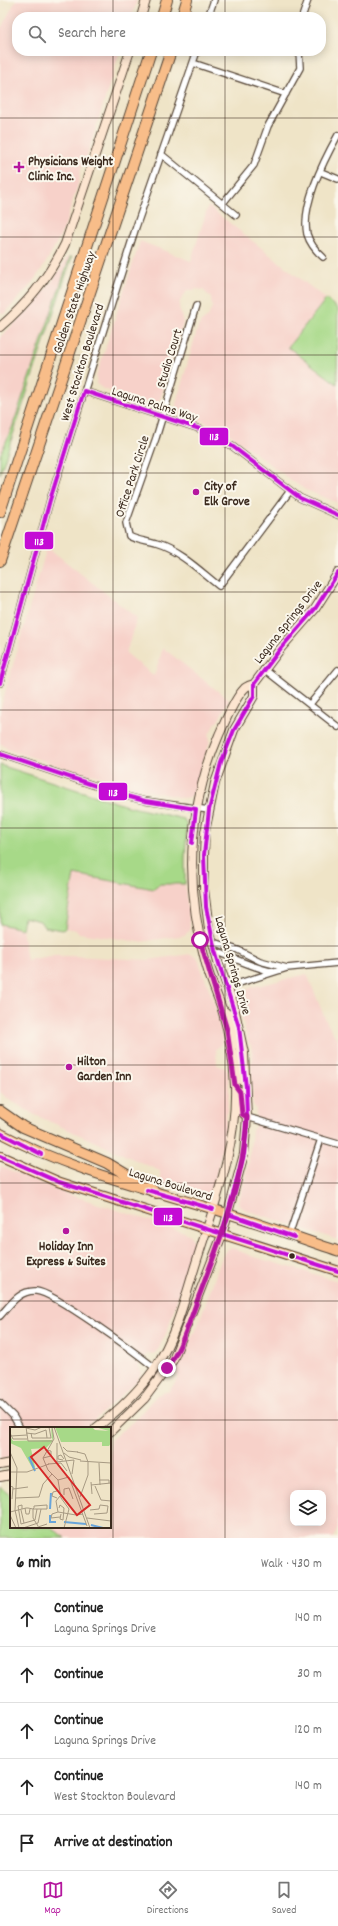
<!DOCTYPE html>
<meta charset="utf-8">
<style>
:root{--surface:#fff;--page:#f6f6f6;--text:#222;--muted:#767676;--line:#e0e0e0;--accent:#b5179e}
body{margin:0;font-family:Dekko,sans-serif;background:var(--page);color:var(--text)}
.controls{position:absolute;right:12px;bottom:12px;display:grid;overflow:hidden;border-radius:8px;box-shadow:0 2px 10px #0003}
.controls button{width:36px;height:36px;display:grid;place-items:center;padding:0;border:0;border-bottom:1px solid var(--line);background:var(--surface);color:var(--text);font:20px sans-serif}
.stop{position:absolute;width:12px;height:12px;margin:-9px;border:3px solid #b5179e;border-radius:50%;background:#fff}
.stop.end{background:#b5179e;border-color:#fff;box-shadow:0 1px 4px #0008}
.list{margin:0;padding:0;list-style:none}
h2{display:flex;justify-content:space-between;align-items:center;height:52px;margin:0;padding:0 16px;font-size:17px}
h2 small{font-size:13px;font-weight:400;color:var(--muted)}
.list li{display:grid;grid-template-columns:26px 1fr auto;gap:12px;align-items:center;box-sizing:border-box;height:56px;padding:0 16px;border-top:1px solid var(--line)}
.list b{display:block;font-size:15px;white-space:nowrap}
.list p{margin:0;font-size:13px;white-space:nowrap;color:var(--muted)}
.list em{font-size:13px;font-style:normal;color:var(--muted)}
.icon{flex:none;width:22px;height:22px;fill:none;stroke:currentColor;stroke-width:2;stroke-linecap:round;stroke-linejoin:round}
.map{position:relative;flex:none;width:338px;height:1538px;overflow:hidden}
.search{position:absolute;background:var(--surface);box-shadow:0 2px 10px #0003;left:12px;right:12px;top:12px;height:44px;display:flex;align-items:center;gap:10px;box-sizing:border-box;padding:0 14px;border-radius:16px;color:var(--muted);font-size:15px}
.sheet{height:332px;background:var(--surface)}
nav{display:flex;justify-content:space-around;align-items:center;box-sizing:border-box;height:56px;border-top:1px solid var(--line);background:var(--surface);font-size:11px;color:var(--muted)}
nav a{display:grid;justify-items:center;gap:2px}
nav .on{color:var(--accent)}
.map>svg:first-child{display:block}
.built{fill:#f7d1c9;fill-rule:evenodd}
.green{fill:#a7d988;stroke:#718253}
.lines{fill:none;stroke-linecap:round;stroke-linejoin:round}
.street-casing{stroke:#564637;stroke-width:8}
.secondary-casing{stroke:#564637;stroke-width:10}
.primary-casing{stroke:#564637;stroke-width:11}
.highway-casing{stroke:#564637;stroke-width:12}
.street{stroke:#fff;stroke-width:5.5}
.secondary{stroke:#fce5d0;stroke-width:8}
.primary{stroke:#f8bd89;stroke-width:9}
.highway{stroke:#f8bd89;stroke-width:10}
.bus-1-casing{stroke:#fbf7ec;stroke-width:7}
.bus-1{stroke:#c40bd5;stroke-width:4}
.route{stroke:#b5179e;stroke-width:5}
.grid{fill:none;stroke:#3b2a1e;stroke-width:1;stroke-opacity:0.55}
.poi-dot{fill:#b5179e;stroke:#fbf7ec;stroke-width:1.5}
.bus-dot{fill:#3b2a1e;stroke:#fbf7ec;stroke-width:1.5}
.labels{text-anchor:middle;stroke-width:4;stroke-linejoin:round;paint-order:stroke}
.poi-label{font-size:13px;font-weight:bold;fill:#3b2a1e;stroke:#fbf7ec;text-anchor:start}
.street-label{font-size:13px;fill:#3b2a1e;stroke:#fbf7ec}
.inset-river{fill:none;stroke:#69a5da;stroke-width:2}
.inset-road{fill:none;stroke:#a79a83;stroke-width:1}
.view{fill:#d62828;fill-opacity:0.15;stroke:#d62828;stroke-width:2}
.inset-edge{fill:none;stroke:#3b2a1e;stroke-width:2}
.line-badge{stroke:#fbf7ec;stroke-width:1.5}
.badge-label{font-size:11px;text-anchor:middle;font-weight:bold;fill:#fff}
</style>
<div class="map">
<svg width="338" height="1538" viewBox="0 0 338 1538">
<rect width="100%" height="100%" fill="#fbf7ec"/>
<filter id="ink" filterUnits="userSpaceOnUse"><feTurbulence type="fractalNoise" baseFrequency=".025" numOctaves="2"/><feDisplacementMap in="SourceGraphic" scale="8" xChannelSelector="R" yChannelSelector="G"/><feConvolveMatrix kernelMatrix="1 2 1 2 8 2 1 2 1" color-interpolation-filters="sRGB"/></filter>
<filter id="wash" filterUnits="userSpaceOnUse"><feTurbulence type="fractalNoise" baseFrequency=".012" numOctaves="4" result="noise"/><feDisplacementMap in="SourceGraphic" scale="16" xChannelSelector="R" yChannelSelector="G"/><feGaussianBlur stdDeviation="0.9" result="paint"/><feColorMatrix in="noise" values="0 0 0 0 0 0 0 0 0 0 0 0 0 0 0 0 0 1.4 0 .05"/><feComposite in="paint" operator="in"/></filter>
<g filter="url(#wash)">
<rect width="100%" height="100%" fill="#efe4c7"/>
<path class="built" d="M16,0H137L132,17H17V51H120L86,159L83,162L79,176L80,178L64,229L44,266L29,287L4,314L0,312V30Z
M208,206L326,299L289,347L338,384V503L306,490L292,481L227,432L203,421L182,414L177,411L176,404L198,327L201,322L208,317L212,307L211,298L203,290L197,289L187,291L180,301L179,307L183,323L161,397L158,402L151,404L103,389L97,384L96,377L140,241L191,261Z
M68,256L70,257L12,428L0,455V337L34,305L53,280Z
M47,547L137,618L126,653L154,676L163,648L229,700L218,721L215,723L209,735L210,741L193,794L190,797L182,798L107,782L105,778L92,774L89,775L9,750L0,743V710Z
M74,874L154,889L160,884H185L190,926L189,931L185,935L140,942L79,933L77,930L65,928Z
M0,924L22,929L27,960L50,956H72L148,960L191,954L198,959L215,1006L223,1039L221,1045L216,1049L217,1065L225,1068L228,1072L229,1093L223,1145L215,1181L209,1194L202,1197L160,1184V1171L33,1114L8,1099L0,1092Z
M307,974L326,1021L338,1041V1240L246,1210L240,1206L239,1202L249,1161L252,1130L255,1127L256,1109L253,1104L251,1063L253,1060L251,1045L248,1042L237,997L238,994L253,987Z
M0,1166L62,1192L187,1233L191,1235L194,1245L168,1329L157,1352L154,1354L148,1353L138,1366L141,1373L138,1380L91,1423L82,1428H11V1456L0,1459Z
M233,1248L251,1256L338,1281V1527L333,1538H65L51,1527H110V1440L135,1420L157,1395L169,1391L179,1378L176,1373V1369L198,1325L222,1257L227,1250ZM293,1493H323V1523H293Z"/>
<path class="green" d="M70,257H72L0,474V455L12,428Z
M326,299L338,309L337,384L288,347Z
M0,765L127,806L184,819L187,826L185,857V884H160L154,889L74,874L65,928L63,930L44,927L40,921L24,917L22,929L0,924Z
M0,1487L11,1496V1527H51L65,1538H0Z"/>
</g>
<g filter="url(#ink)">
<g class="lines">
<g class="street-casing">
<path id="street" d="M208,17L214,0
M302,17L308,0
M193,63L286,94
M161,154L236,215
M321,172L338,179
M223,203L254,165L268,126L300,68L299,51
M323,257C316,251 310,244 307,234C301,205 324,160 338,135
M196,306L156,438L126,523L129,536C138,541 147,541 156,544C180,551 200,571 219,586L290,491
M84,391L200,429L232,446L300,498L338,515
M264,669L338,727
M0,683L50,500L136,227L197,51
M310,704L338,670
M0,754L126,796L145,801L209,810
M213,942L238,950L260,961L287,968
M215,951C235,958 253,968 274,972
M227,987L287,968L338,963
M247,1117L321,1139L289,1235
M321,1139L338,1144
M0,1316C10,1305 19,1290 36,1291C54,1292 136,1353 155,1368
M0,1403L13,1416L20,1428"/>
</g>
<g class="secondary-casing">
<path id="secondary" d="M141,17L146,0
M0,327C28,303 49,277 65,244L130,51
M222,1009L230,1016L236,1042L242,1052
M231,1051L238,1056L241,1080
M239,1091L241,1111L247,1117
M96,1428C118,1411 139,1391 155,1368C176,1336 185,1298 196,1263C214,1205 237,1148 235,1086C234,1059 229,1032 221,1006C216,992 210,979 206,964C185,887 187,809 219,735C225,722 234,699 244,689C246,686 251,685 254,684
M110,1432L144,1399L173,1360L222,1235L244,1154L247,1117L244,1053L233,1002L219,965L209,929L204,889V855L205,832L215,783L234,730L254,696V684L281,648L315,609L338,573
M0,1465L11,1463
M0,1477L11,1475"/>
</g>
<g class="primary-casing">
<path id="primary" d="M0,1133C64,1167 133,1185 203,1206C248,1219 293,1236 338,1251
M0,1156L59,1182L338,1271"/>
</g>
<g class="highway-casing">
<path id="highway" d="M162,17L167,0
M182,17L187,0
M0,512L151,51
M0,561L171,51
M0,1111L23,1127L107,1163L157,1193"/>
</g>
<use href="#street" class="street"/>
<use href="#secondary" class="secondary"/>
<use href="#primary" class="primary"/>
<use href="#highway" class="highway"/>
<g class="bus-1-casing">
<path id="bus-1" d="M0,683L50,500L84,391L200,429L232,446L300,498L338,515
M0,754L126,796L145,801L196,809L192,843
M0,1133L41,1154
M0,1156L59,1182L338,1271
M147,1190L213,1209
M228,1214L294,1237
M222,1235L244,1154L247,1117L246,1087L239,1027L215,951L206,907L204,855L209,810L221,763L234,730L254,696V684L281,648L315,609L338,573"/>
</g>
<use href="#bus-1" class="bus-1"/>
</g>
</g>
<g class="lines" filter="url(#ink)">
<path class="route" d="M167,1368C182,1347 190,1320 199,1296C221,1238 244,1179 247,1117L242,1114L240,1092L235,1085L227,1030L200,940"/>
</g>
<path class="grid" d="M113,0V17M225,0V17M113,51V1538M225,51V1538M0,118H338M0,237H338M0,355H338M0,473H338M0,592H338M0,710H338M0,828H338M0,946H338M0,1065H338M0,1183H338M0,1301H338M0,1420H338"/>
<g class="poi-dot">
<path d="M17 161h4v4h4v4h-4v4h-4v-4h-4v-4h4z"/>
<circle cx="196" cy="492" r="4"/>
<circle cx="69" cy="1067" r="4"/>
<circle cx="66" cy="1231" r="4"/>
</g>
<circle class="bus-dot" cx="292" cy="1256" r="3.5"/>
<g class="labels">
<g class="poi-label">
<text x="28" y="165">Physicians Weight<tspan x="28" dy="15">Clinic Inc.</tspan></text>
<text x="204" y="490">City of<tspan x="204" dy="15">Elk Grove</tspan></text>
<text x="77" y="1065">Hilton<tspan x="77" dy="15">Garden Inn</tspan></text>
<text x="66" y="1250" text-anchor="middle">Holiday Inn<tspan x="66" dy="15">Express &amp; Suites</tspan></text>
</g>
<g class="street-label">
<text transform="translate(73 302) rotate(-71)" y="5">Golden State Highway</text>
<text transform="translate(168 358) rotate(-73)" y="5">Studio Court</text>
<text transform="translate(81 362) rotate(-73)" y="5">West Stockton Boulevard</text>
<text transform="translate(155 403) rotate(18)" y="5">Laguna Palms Way</text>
<text transform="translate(131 476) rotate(-72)" y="5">Office Park Circle</text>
<text transform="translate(287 621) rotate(-52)" y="5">Laguna Springs Drive</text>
<text transform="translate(234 965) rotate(74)" y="5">Laguna Springs Drive</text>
<text transform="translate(171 1183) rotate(17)" y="5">Laguna Boulevard</text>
</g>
</g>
<g transform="translate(10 1427)">
<rect width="101" height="101" fill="#efe4c7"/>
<path d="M41,0L43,6V11L42,15L36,21L21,22L25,40L23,42L11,21L0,16V9L3,14L42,13ZM45,0H82L85,3L99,4L85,0H101V16L99,19H92V15H51Z" fill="#a7d988"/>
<path class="inset-river" d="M19,30L25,44M40,82L41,66M40,88V95H46M54,95L76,97M81,98L93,101"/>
<path class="inset-road" d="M16,0L18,14H43M42,0L44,12L33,31L38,43L48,53L51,71L59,82L54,101M44,0L80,101M16,1L25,3L32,0M0,6L3,12H17M16,6L25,7L36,3L37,11M21,6L22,11H41L39,0M1,9L17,8M53,20L57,24L68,25M0,25L7,41L5,83L9,101M67,25L75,27L78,35V48L70,70M54,26L59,30L71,33M33,31L41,29V24L35,23M53,33L48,32V29L51,28L54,32M70,34L101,36M46,35L64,33M47,35V16M89,36L90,58M38,37L51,36L57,44M0,45H17L39,37M62,47L64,33M48,53L59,50L77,99M89,53H99V56M81,55L82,67M81,58L101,56M0,59L3,60L2,72M85,59L91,73L101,74M3,62L18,60M47,64L43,65L42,69L47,71M54,68V62L59,61L63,72M50,69L46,74L48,85L66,88L73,87M6,71L29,70L33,57L42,47M15,81L16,87H19L20,82M49,81L50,78L54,81L53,93L50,92L51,87M12,82V78L8,79L11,97L25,93L27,82M11,83L14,96M80,83L89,82L90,78L98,79L97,86L84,87M0,85L16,81H18L23,82H37V78L24,79V81L23,82V91L28,99M48,85L42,87L41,91L50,90M0,88L6,101M77,91L101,94M13,101L28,96L31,82M25,101L37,97"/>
<path class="view" d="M34,20L80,78L67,88L21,30Z"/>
<rect width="101" height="101" class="inset-edge"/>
</g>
<g class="line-badge">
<rect x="199" y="427" width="30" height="19" rx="4" fill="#c40bd5"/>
<rect x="24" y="531" width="30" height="19" rx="4" fill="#c40bd5"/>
<rect x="98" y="782" width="30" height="19" rx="4" fill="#c40bd5"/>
<rect x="153" y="1207" width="30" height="19" rx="4" fill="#c40bd5"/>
</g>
<g class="badge-label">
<text x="214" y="440">113</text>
<text x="39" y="545">113</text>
<text x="113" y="796">113</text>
<text x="168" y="1221">113</text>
</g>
</svg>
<div class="controls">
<button><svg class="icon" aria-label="layers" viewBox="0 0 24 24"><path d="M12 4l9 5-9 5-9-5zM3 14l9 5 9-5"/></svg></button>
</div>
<div class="stop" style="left:200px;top:940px"></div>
<div class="stop end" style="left:167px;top:1368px"></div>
<div class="search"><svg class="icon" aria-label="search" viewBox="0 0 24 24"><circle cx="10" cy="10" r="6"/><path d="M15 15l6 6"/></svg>Search here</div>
</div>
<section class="sheet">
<h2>6 min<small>Walk · 430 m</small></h2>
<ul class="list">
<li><svg class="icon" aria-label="ahead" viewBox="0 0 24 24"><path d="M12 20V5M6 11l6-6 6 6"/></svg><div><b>Continue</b><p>Laguna Springs Drive</p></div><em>140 m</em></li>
<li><svg class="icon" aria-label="ahead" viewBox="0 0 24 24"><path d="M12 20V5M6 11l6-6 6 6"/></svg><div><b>Continue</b></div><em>30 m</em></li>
<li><svg class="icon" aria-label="ahead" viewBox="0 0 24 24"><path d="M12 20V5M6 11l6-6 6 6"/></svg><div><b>Continue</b><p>Laguna Springs Drive</p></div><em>120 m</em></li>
<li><svg class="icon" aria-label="ahead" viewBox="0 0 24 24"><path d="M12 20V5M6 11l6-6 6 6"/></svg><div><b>Continue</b><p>West Stockton Boulevard</p></div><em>140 m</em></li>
<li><svg class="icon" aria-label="arrive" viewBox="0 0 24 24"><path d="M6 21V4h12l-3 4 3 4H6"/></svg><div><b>Arrive at destination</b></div></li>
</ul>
</section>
<nav>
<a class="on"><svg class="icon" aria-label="map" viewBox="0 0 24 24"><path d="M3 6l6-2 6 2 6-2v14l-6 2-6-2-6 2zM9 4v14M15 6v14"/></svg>Map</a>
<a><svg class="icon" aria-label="directions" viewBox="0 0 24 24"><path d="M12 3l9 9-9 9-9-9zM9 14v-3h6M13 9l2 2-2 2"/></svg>Directions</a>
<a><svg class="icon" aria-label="saved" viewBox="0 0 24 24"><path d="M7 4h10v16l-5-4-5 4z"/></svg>Saved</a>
</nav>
